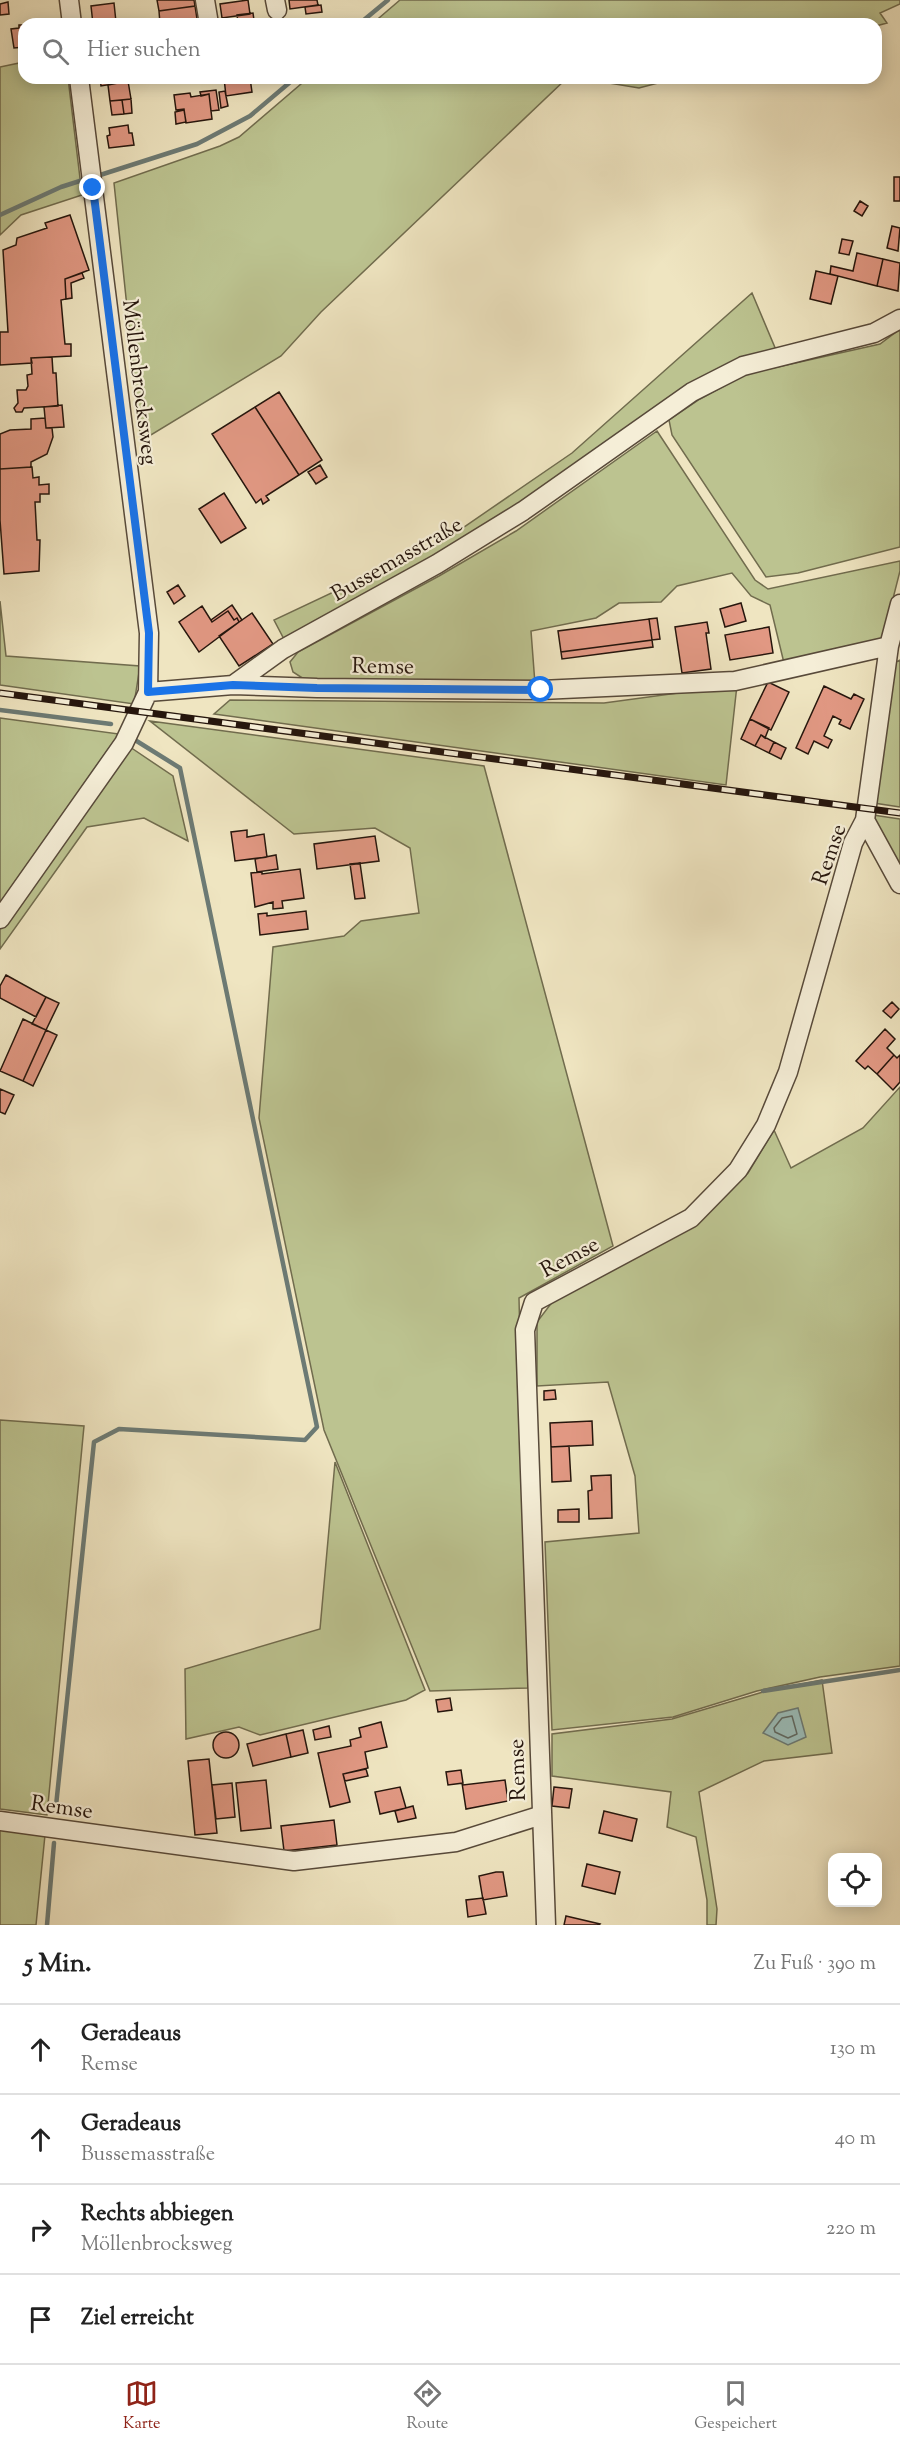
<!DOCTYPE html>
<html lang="de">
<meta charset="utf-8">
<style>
:root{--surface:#fff;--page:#f6f6f6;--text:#222;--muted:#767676;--line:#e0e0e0;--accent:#8f2418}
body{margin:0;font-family:"Sorts Mill Goudy",serif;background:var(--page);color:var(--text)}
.controls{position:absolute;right:18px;bottom:18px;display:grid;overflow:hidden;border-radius:12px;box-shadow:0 3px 15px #0003}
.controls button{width:54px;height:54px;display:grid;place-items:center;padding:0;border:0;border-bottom:2px solid var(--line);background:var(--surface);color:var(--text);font:30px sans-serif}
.stop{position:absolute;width:18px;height:18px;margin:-14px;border:4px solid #1a73e8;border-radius:50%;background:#fff}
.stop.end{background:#1a73e8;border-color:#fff;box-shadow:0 2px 6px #0008}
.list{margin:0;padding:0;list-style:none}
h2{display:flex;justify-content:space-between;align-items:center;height:78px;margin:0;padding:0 24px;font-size:26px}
h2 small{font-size:20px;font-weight:400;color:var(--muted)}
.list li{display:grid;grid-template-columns:39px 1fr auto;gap:18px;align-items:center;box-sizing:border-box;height:90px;padding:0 24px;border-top:2px solid var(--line)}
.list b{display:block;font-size:22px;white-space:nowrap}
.list p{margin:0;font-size:20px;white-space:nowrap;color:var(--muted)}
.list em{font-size:20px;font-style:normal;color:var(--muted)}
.icon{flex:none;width:33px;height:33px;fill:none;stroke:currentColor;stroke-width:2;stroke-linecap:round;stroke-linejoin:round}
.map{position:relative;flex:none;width:900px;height:1925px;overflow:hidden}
.search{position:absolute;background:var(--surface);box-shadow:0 3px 15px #0003;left:18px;right:18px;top:18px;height:66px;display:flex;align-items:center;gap:15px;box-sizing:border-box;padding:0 21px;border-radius:18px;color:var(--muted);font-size:22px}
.sheet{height:438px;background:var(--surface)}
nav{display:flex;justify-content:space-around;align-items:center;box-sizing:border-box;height:84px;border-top:2px solid var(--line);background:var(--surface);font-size:16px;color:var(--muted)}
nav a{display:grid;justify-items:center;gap:3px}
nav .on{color:var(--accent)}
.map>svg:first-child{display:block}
.green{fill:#bcc390;stroke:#716c4e;stroke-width:1.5}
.water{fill:#9bbdb9;stroke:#6c7a74;stroke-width:1.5}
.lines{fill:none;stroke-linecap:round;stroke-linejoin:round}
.shore{stroke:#606a63;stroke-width:1.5}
.stream{stroke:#6c7a74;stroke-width:4.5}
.building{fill:#e19883;stroke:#26160d;stroke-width:1.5}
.minor-casing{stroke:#584a3a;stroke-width:21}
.minor{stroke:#f5eed7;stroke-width:18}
.rail-casing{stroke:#26160d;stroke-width:7}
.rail{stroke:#f5eed7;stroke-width:4.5;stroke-dasharray:14;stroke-linecap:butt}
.route{stroke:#1a73e8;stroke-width:8}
.labels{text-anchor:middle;stroke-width:4.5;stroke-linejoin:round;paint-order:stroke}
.street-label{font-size:22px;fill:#26160d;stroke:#f5eed7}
</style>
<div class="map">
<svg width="900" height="1925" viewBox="0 0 900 1925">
<rect width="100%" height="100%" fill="#efe5c1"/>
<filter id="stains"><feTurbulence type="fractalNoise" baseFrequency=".00333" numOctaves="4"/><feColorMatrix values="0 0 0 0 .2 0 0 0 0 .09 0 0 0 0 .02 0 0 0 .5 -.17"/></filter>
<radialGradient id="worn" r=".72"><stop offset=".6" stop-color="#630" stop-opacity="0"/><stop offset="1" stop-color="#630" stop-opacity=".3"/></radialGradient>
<path class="green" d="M400,0H900V4L880,13L887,23L876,26V24H372Z
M24,62V78H68L82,195L21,215L0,235V67Z
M308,78H567L321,312L281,356L141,441L114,183L220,146L239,137Z
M579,78H677L639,88Z
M752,293L776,350L490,525L286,643L274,620L448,538L572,453Z
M900,329V547L798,573L766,577L672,435L669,420L700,399L746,374L880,344Z
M657,431L755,580L768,589L900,561V571L883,638L860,646L784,663L770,605L751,596L732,573L677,586L661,602L619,603L596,618L531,631L535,684L307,681L293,672L290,662L298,652L439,576L516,531Z
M0,601L6,656L140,666L134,704L0,685Z
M900,660V807L874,803L892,664Z
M737,685L726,785L214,714L230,700L604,703Z
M0,718L119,734L0,903Z
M150,721L484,766L613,1246L519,1298L528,1688L430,1691L324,1430L259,1118L273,947L344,936L361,921L419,913L410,848L375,828L294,834Z
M130,747L173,776L188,841L144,818L87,827L0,949V924Z
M873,815L900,819V869L877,829Z
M900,1087V1666L820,1677L757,1691L673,1717L552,1730L545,1542L639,1533L635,1476L608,1382L537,1386V1322L553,1301L629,1261L694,1223L748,1173L774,1130L791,1168L863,1128Z
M0,1420L84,1426L47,1815L0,1809Z
M335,1462L425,1690L406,1700L260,1735L239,1727L186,1739L185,1669L320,1629Z
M822,1680L832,1753L764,1761L699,1792L717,1909L716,1925H707V1900L696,1837L667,1827L671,1792L552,1776V1734L672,1719L763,1692Z
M0,1828L45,1835L36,1925H0Z"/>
<path class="water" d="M798,1708L806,1737L788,1745L763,1733L778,1713Z"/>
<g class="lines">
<path class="shore" d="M792,1716L797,1734L788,1738L775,1732L774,1728L782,1718Z"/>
<path class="stream" d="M359,24L388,0
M97,176L197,144L250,116L295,78
M0,215L61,187L86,179
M0,710L111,724
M763,1691L900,1670
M56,1806L94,1442L119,1429L305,1440L317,1427L180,768L135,740
M47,1925L54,1843"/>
</g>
<path class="building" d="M157,0H194L195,6L159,11Z
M248,0L250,14L222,18L220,4Z
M289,0H317L318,5L290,9Z
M8,2L9,14L0,15V4Z
M114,3L116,22L93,24L91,6Z
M321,5L322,12L306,14L305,7Z
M195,6L197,19L160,24L159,11Z
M253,13L254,20L238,22L237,15Z
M19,25H24V47L14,48L11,29L19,28Z
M100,78H124L125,82L101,86Z
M224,78H250L252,92L226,96Z
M128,81L131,99L110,101L108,85Z
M216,90L219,110L211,111L209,94L201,96L200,92Z
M225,91L228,106L221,108L219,92Z
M190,93L191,97L209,94L212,119L186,123L184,109L176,110L174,95Z
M131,99L132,113L124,114L122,100Z
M122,100L124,114L112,115L110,101Z
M184,110L186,122L176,124L175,112Z
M128,125L129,133H132L134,145L109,148L107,136L110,135L109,128Z
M894,177H900V201H894Z
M860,201L868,206L862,216L854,211Z
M70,215L89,270L65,279L66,299L61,300L64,334L65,344H71V356L31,358L32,363L0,365V332H8L3,250L16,245L17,238L47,228L45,223Z
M892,226L900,228L898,251L887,248Z
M842,239L853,241L849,255L839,253Z
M857,253L883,259L877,286L830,274L831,266L853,271Z
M883,259L900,263L898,291L877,286Z
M816,271L838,276L831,304L810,299Z
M82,273L84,278L71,283L72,298L66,299L65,279Z
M52,357L53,373H56L58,406L24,408L22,412H16L14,408L18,403L17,390H26L28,386L27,375L32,374L31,358Z
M279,392L322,460L299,475L255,407Z
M62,405L64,427L46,428L44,407Z
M255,407L299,475L266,496L269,500L263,504L261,499L256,503L212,434Z
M45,418L46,428H52L53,437L47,454L31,462V467L0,469V434L10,430L31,429V419Z
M320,465L327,477L316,484L308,472Z
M32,467L33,478L39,477V485L49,484V494H40V502H35L37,540H40L39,571L4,574L0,520V469Z
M224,493L246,528L221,543L199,509Z
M178,585L185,596L174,604L167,592Z
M741,603L746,621L725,627L720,609Z
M232,605L242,620L239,622L237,618L234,620L228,611L212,622L211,620Z
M202,606L212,622L228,611L234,620L237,618L239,622L199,652L179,622Z
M252,613L273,644L239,666L219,636Z
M657,618L660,639L652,640L649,619Z
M649,619L652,640L561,652L558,631Z
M707,622L709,633H706L711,669L682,673L675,627Z
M769,627L773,653L730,660L725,635Z
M652,640L653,647L562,659L561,652Z
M768,682L789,692L771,730L750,719Z
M824,686L851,699L854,694L864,699L850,729L839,724L841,720L833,716L824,736L832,740L828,748L814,741L808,754L796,748Z
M750,719L769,728L765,738L761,735L755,746L741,739Z
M761,735L774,742L769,753L755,746Z
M774,742L786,748L781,759L769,753Z
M247,830V837L264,834L267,857L235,861L231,832Z
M375,836L379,861L317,869L314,844Z
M276,855L278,869L257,872L255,859Z
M360,863L365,898L355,899L350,864Z
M300,869L304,898L282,901L283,908L273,909V902L255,907L251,873L262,872V874Z
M306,911L308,929L260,935L258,914L267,913V916Z
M6,975L46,997L36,1017L0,998V986Z
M46,997L59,1003L46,1030L32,1024Z
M892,1002L899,1009L891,1018L883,1011Z
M23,1019L46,1030L23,1081L0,1071Z
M885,1029L895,1039L887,1048L894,1055L877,1074L868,1066L865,1069L856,1061Z
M46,1030L57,1035L33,1086L23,1081Z
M894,1055L897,1058L900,1055V1082L893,1090L877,1074Z
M0,1089L14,1095L5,1114L0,1112Z
M555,1390L556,1399L544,1400V1391Z
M592,1421L593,1445L551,1447L550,1423Z
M569,1446L571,1481L552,1482L551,1447Z
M611,1475L612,1518L589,1519L588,1491L592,1490L591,1476Z
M579,1509V1522H558V1510Z
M450,1698L452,1710L438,1712L436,1700Z
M381,1722L387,1747L365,1752L368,1768L343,1774L350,1802L330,1807L318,1753L351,1746L350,1740L361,1737L359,1728Z
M329,1726L331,1737L315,1740L313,1730Z
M303,1730L308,1753L291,1757L286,1734Z
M213 1745a13 13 0 1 1 26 0a13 13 0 1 1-26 0Z
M286,1734L291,1757L253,1766L247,1744Z
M209,1759L217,1833L195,1835L188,1761Z
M366,1769L368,1776L345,1781L343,1774Z
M461,1770L463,1783L448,1785L446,1772Z
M266,1780L271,1828L241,1831L236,1783Z
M505,1780L508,1801L466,1809L462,1783L463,1785Z
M232,1783L235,1817L216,1819L212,1785Z
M400,1787L406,1808L380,1814L375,1792Z
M554,1787L572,1789L569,1808L552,1806Z
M413,1806L416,1818L398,1822L395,1811Z
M604,1811L637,1819L632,1841L599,1833Z
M334,1820L337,1845L284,1851L281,1826Z
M587,1864L620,1872L615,1894L582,1886Z
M496,1872H503L507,1896L483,1900L479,1876Z
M483,1898L486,1914L468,1917L466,1900Z
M566,1916L600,1924L599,1925H564Z"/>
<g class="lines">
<g class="minor-casing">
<path id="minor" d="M69,0L72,24
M205,0L209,24
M275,0L277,10
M233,685L283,649L437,564L523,511L692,392L743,366L874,333L900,319
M148,692L233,685L317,688L541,690L735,681L889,646
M865,820L900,884
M0,919L124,743L148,692L149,633L79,78
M0,1821L294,1861L456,1842L542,1815
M546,1925L525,1330L534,1302L691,1218L738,1170L766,1125L788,1072L853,843L865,820L889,646L900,604"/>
</g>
<use href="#minor" class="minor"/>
<g class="rail-casing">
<path id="rail" d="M0,693L900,813"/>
</g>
<use href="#rail" class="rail"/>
</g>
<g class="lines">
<path class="route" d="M93,188L149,633L148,692L233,685L317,688L541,690"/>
</g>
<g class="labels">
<g class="street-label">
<text transform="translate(141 382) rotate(83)" y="8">Möllenbrocksweg</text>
<text transform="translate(396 558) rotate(-30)" y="8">Bussemasstraße</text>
<text transform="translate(383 665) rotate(1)" y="8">Remse</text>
<text transform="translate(828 854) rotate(-71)" y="8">Remse</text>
<text transform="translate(569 1256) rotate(-28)" y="8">Remse</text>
<text transform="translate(516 1770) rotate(-92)" y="8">Remse</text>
<text transform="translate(62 1806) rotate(8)" y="8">Remse</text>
</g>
</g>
<rect width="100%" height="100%" filter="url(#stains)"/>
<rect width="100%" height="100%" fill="url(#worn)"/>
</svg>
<div class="controls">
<button><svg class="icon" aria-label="locate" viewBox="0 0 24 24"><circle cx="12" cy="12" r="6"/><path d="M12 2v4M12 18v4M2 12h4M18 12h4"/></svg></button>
</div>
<div class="stop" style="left:541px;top:690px"></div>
<div class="stop end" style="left:93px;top:188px"></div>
<div class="search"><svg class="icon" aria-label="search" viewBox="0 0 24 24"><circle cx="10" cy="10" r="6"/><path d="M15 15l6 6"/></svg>Hier suchen</div>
</div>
<section class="sheet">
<h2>5 Min.<small>Zu Fuß · 390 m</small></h2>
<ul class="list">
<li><svg class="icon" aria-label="ahead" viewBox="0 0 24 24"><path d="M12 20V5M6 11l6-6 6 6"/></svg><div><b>Geradeaus</b><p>Remse</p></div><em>130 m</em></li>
<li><svg class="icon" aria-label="ahead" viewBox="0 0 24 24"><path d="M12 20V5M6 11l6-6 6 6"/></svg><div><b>Geradeaus</b><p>Bussemasstraße</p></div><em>40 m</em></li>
<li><svg class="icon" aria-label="right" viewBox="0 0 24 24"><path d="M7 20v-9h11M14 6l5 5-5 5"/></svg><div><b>Rechts abbiegen</b><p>Möllenbrocksweg</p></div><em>220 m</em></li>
<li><svg class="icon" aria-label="arrive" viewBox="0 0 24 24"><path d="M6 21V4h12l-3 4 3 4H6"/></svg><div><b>Ziel erreicht</b></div></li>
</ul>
</section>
<nav>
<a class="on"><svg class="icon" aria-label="map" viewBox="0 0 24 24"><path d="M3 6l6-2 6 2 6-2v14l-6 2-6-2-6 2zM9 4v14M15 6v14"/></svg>Karte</a>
<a><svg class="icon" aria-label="directions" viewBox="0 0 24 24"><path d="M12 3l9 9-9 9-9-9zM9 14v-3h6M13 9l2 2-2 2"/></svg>Route</a>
<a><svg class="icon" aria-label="saved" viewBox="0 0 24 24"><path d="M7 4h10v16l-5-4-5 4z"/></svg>Gespeichert</a>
</nav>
